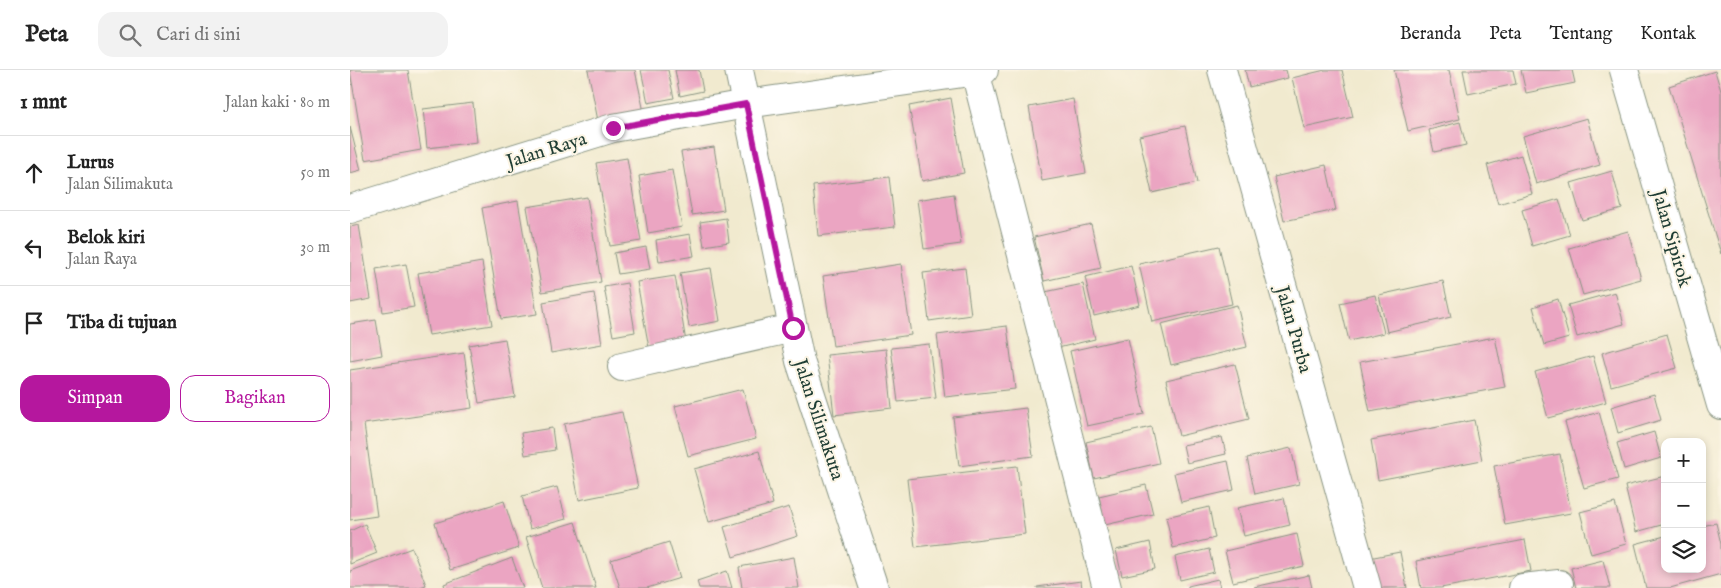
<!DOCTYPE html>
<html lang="id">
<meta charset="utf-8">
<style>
:root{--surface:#fff;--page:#f2f2f2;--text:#222;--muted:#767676;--line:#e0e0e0;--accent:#b5179e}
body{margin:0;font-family:"IM FELL English",serif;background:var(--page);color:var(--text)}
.controls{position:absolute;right:15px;bottom:15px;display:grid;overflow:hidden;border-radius:10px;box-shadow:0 2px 8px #0003}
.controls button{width:45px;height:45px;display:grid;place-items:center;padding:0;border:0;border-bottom:1px solid var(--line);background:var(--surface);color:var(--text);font:25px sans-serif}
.stop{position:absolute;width:15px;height:15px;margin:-11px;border:4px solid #b5179e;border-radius:50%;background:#fff}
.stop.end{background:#b5179e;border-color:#fff;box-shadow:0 1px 5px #0008}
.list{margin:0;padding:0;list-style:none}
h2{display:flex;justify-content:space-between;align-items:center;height:65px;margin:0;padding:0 20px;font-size:21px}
h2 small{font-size:16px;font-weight:400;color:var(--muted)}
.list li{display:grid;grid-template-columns:32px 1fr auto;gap:15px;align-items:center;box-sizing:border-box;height:75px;padding:0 20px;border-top:1px solid var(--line)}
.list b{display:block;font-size:19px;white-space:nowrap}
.list p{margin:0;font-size:16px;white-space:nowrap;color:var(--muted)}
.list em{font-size:16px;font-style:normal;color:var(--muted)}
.actions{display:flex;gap:10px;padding:15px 20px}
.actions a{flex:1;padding:11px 0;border:1px solid var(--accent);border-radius:15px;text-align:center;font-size:18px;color:var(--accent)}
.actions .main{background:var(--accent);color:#fff}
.icon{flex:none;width:28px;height:28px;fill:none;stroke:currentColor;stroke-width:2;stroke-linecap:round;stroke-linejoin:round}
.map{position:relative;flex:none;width:1371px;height:518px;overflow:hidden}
header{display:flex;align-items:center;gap:30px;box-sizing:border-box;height:70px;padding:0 25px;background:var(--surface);border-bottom:1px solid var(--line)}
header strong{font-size:24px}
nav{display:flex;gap:28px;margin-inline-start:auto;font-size:18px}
.search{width:350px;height:45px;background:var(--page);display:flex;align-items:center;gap:12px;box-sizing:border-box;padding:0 18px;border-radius:15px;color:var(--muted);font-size:19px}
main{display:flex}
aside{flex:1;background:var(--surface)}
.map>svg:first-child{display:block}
.building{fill:#eba5c2}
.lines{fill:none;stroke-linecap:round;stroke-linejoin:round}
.street-casing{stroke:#889482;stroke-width:30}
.street{stroke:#fff;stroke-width:28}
.route{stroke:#b5179e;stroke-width:6}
.labels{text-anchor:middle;stroke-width:4;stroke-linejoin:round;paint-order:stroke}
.street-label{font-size:19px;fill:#1f3d34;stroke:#fcf5e5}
</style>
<header>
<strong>Peta</strong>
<div class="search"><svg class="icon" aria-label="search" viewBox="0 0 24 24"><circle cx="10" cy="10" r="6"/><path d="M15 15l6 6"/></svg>Cari di sini</div>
<nav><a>Beranda</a><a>Peta</a><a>Tentang</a><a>Kontak</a></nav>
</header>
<main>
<aside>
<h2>1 mnt<small>Jalan kaki · 80 m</small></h2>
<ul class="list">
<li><svg class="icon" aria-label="ahead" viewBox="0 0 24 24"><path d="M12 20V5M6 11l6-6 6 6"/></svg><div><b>Lurus</b><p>Jalan Silimakuta</p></div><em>50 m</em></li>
<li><svg class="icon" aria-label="left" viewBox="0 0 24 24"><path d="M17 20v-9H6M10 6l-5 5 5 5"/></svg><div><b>Belok kiri</b><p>Jalan Raya</p></div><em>30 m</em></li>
<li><svg class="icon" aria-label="arrive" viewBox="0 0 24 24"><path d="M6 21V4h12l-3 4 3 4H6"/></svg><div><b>Tiba di tujuan</b></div></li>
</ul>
<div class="actions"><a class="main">Simpan</a><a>Bagikan</a></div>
</aside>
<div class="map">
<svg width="1371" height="518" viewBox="0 0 1371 518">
<rect width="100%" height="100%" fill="#fcf5e5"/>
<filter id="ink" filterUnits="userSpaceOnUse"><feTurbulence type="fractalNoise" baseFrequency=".02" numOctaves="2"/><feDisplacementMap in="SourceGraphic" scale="10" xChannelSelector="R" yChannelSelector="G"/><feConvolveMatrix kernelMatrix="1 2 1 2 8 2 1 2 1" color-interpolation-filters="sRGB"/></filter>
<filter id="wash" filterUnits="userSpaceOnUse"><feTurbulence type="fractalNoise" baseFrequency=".0096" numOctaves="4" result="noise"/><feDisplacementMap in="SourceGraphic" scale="20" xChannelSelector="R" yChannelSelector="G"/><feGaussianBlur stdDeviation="1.12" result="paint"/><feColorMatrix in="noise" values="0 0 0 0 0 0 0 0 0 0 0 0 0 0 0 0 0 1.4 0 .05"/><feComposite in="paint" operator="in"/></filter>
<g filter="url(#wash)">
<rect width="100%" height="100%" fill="#f1eacf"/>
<g id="blocks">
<path class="building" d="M0,0H58L71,80L15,90Z
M238,0H285L294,42L248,51Z
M291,0H318L324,28L298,33Z
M325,0H349L353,21L330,26Z
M895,0H936L938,8L899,17Z
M975,0H992L1003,47L954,58L942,8Z
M1044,0H1099L1110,49L1058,61Z
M1113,0H1163L1166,14L1118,24Z
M1171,0H1222L1225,13L1176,23Z
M1365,1L1371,21V184L1319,16Z
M601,28L614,103L572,111L559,36Z
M723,29L736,103L692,111L679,37Z
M123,33L127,72L77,78L73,39Z
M1237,48L1250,95L1186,114L1173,66Z
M1110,52L1116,75L1084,82L1079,60Z
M835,56L847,113L802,123L789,66Z
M0,57L11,100L0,103Z
M364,77L374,140L342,145L331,82Z
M1171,85L1182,124L1148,134L1137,95Z
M277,88L291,171L260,176L246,93Z
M976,95L986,140L934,151L924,107Z
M322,100L332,157L298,163L289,106Z
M1262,101L1272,139L1232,150L1221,113Z
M539,107L545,157L468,166L463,116Z
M604,124L611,174L574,179L567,130Z
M237,127L251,212L192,222L177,137Z
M1209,129L1220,165L1182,176L1172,140Z
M168,131L187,244L151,249L132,138Z
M376,148L379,172L354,176L350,152Z
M741,154L751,198L694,211L684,167Z
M9,155L21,229L0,233V157Z
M1278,161L1291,209L1233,225L1219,178Z
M340,164L344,186L309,192L306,170Z
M869,176L882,234L802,252L789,194Z
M296,177L300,199L268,204L264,183Z
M132,192L142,255L79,265L68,203Z
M56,194L64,237L33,242L26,199Z
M551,194L561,265L483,276L473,206Z
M781,196L790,235L744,246L735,207Z
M361,198L370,251L339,257L330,203Z
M615,198L621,245L579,251L573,203Z
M325,206L336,272L299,278L287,212Z
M1093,211L1101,247L1037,262L1029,225Z
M277,213L285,262L263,266L254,217Z
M733,214L745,269L708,278L695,222Z
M1265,222L1274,254L1227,267L1218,235Z
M244,223L252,274L201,283L193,232Z
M1025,225L1034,263L999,271L990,233Z
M1208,229L1219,268L1194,275L1183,237Z
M887,235L897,277L821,295L811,254Z
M26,250L32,285L0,291V254Z
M657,256L665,319L595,327L587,265Z
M1317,264L1327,298L1261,316L1252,283Z
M1145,267L1155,317L1020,342L1010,292Z
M778,268L794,344L737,356L720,281Z
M155,269L165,327L129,333L119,275Z
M579,274L586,328L548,332L541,278Z
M536,279L542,338L484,345L477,285Z
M114,283L122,338L14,354L27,446L0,450V300Z
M1243,286L1256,332L1198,348L1185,302Z
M885,294L899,349L829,366L816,310Z
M393,319L406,369L338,386L325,336Z
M1304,324L1311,350L1268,363L1261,337Z
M676,338L683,386L609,396L603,347Z
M272,342L288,418L229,430L214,354Z
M1249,342L1268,409L1234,418L1215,352Z
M1124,350L1132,390L1028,410L1021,370Z
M801,357L809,393L744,408L736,372Z
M202,358L205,380L175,385L171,363Z
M1304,362L1311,388L1274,399L1267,373Z
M872,367L876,384L837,393L833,375Z
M941,378L949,414L905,424L897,388Z
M409,381L423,434L359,452L344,399Z
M1210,384L1221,443L1155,455L1144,396Z
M878,391L884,420L831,432L824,403Z
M667,396L675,464L565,477L557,409Z
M1315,406V454L1286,462L1275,416Z
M796,415L803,444L755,455L749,426Z
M207,417L216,449L180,459L172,426Z
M934,428L940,455L894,466L887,438Z
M154,431L169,478L100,500L85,453Z
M1265,433L1276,474L1241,484L1230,442Z
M439,437L448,466L383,487L374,457Z
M859,437L865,468L823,478L816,447Z
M225,452L246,518H192L176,467Z
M1366,453L1371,474V504L1320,518H1296L1285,474L1315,466V499H1352V456Z
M15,454L27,483L0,494V461Z
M947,464L954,496L883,512L875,481Z
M1175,470L1181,501L1091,518H1071L1066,491Z
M319,472L330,508L297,518H270L261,490Z
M800,472L805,499L772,506L766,480Z
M62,478L76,515L67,518H0V501Z
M859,479L864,502L830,510L825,487Z
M1050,482L1057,518H1025L1019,488Z
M444,487L449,518H392L389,497Z
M162,488L173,518H95L94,514Z
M1253,490L1260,518H1226L1221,498Z
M377,501L382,518H349L347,511Z
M959,505L962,518H905L904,517Z
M868,509L870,518H838V516Z
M731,511L732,518H687V517Z"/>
</g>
</g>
<g filter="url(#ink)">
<use href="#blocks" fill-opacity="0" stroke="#889482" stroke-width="1"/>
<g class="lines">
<g class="street-casing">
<path id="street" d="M389,0L450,291L524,518
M872,0L1017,518
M1274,0L1371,335
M625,1L757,518
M0,139L263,58L396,34L634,0
M272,297L443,258
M1173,518L1209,514"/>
</g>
<use href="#street" class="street"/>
</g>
</g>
<g class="lines" filter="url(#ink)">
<path class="route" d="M263,58L396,34L443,258"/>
</g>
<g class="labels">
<g class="street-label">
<text transform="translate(196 79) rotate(-17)" y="7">Jalan Raya</text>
<text transform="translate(1323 168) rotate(74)" y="7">Jalan Sipirok</text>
<text transform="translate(945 259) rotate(74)" y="7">Jalan Purba</text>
<text transform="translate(470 349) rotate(72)" y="7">Jalan Silimakuta</text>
</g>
</g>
</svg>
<div class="controls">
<button>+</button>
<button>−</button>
<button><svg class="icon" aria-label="layers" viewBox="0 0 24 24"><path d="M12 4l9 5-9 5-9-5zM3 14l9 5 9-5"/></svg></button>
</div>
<div class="stop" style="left:443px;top:258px"></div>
<div class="stop end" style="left:263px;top:58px"></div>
</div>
</main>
